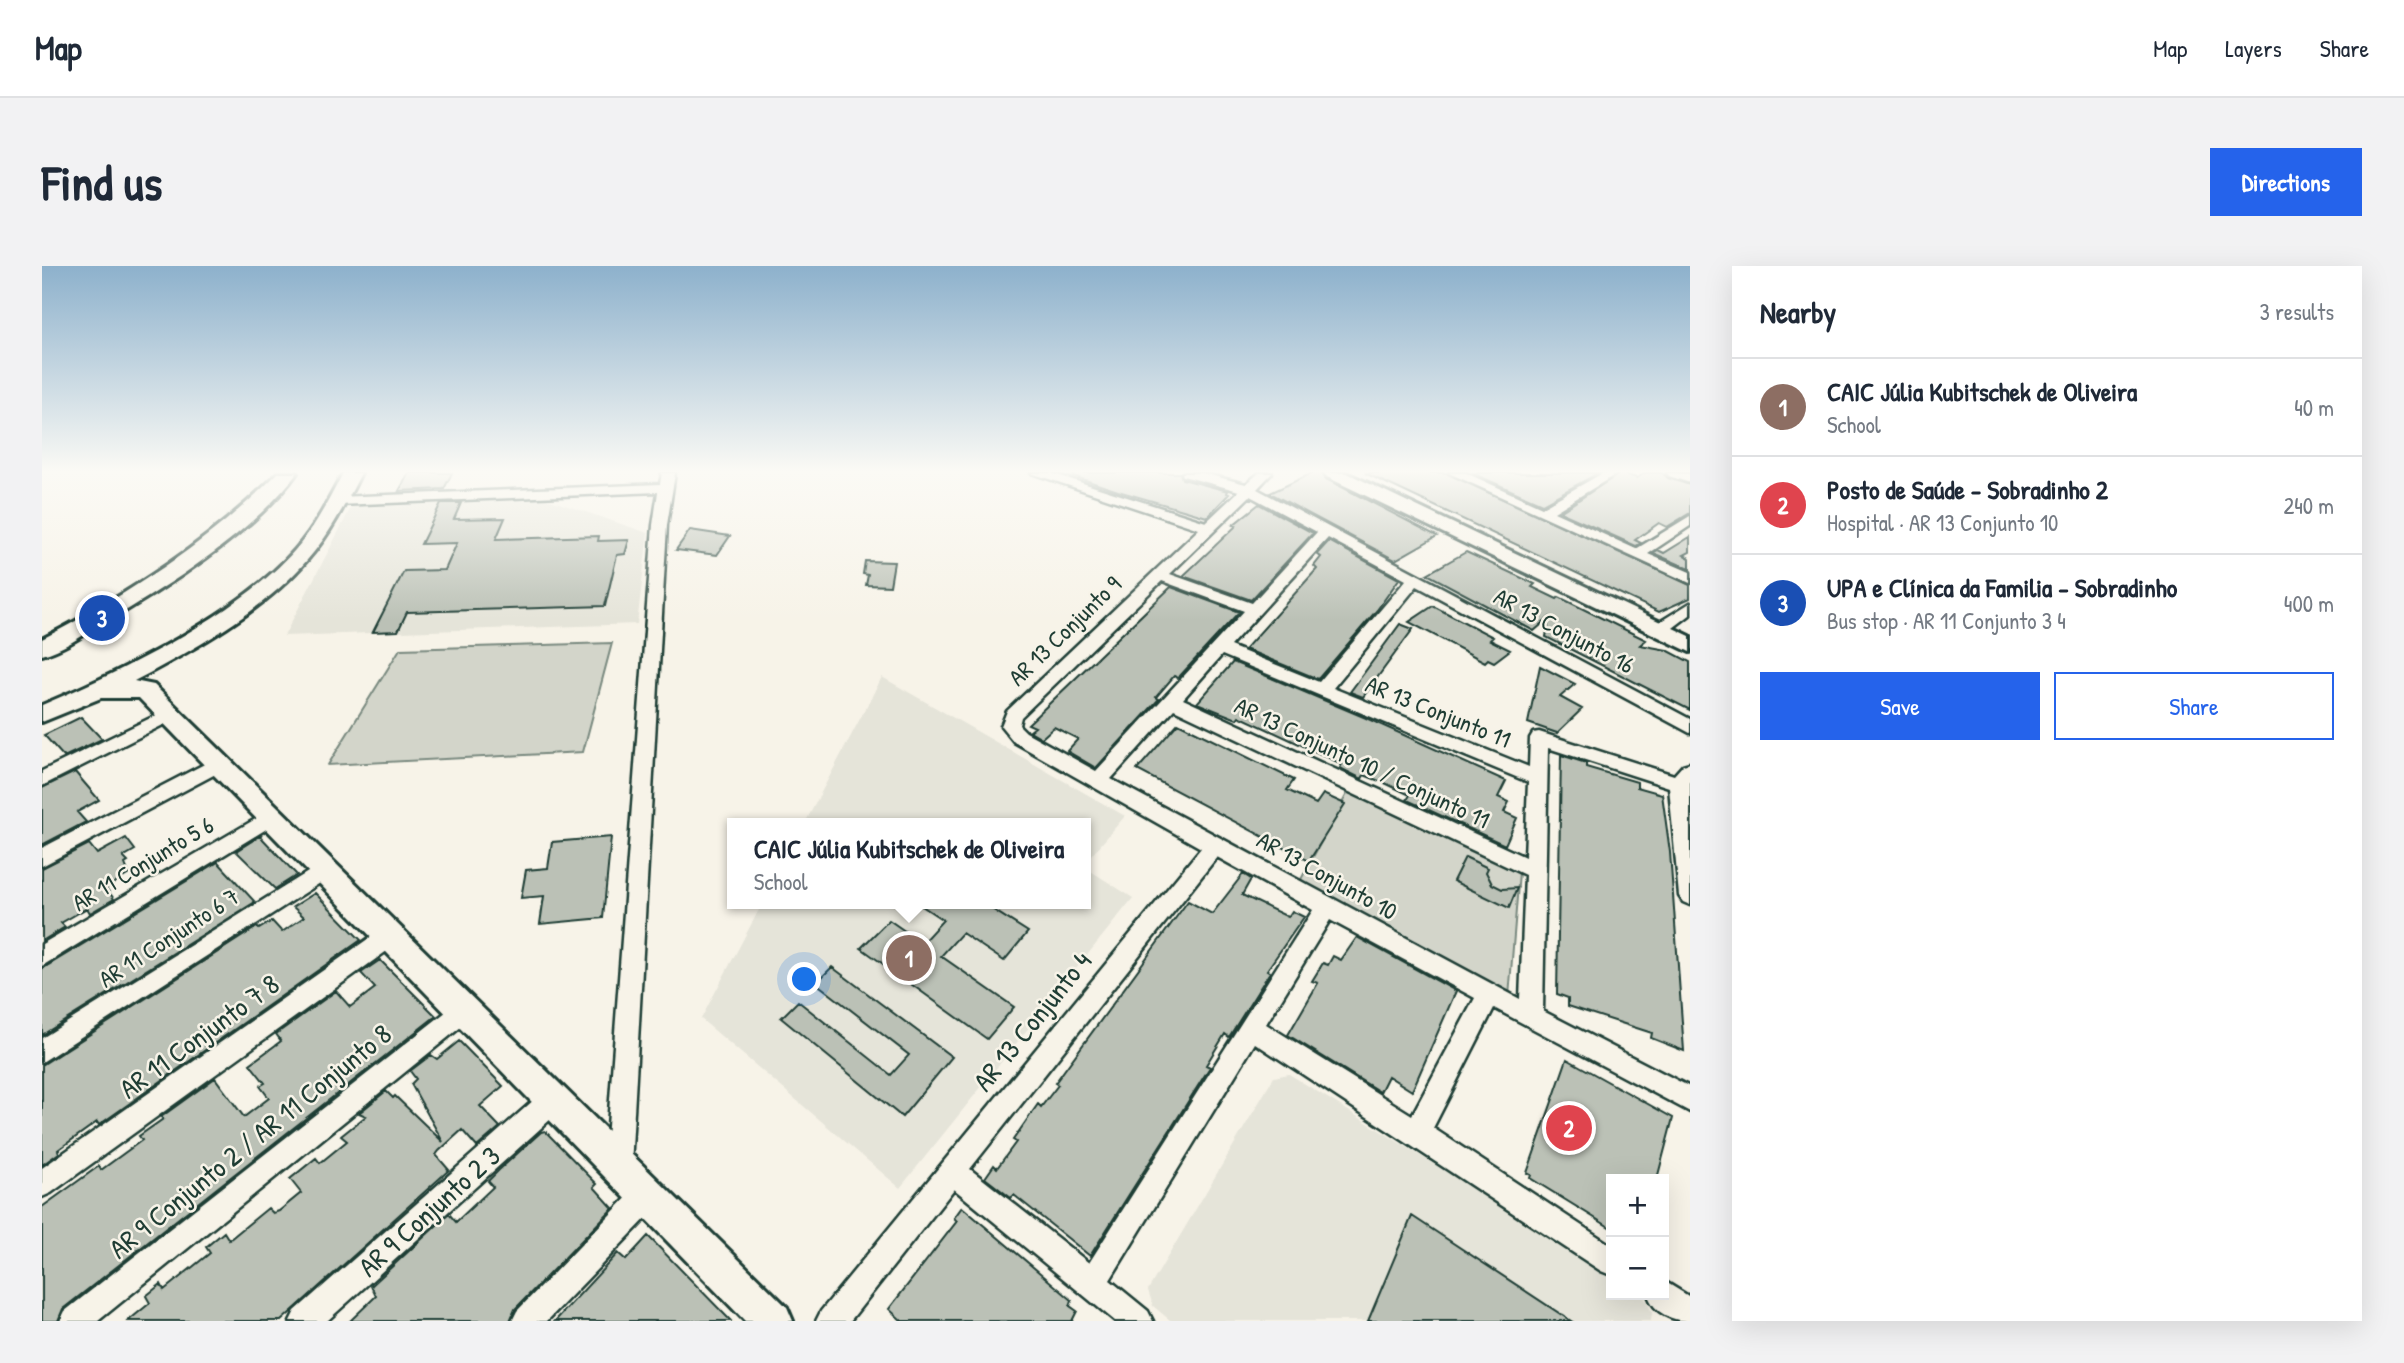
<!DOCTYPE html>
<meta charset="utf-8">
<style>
:root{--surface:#fff;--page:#f2f2f3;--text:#1f2937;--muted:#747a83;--line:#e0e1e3;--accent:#2563eb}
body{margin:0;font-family:"Patrick Hand",sans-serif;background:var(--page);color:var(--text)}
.controls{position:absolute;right:21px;bottom:21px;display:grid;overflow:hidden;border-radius:0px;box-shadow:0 7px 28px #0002}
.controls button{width:63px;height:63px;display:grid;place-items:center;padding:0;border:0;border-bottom:2px solid var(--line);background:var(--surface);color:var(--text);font:35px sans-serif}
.you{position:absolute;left:763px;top:714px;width:24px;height:24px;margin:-18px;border:5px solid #fff;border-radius:50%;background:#1a73e8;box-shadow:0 0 0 10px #1a73e833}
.badge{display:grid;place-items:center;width:46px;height:46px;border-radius:50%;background:var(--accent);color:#fff;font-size:23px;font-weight:700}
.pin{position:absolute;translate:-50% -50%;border:4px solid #fff;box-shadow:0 2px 7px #0006}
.popup{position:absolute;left:685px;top:552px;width:364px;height:91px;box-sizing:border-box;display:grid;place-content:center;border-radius:0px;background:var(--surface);filter:drop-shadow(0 2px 5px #0005);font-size:23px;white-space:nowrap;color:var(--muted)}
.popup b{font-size:26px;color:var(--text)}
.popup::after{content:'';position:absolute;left:50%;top:100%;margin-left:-14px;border:14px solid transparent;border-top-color:var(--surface)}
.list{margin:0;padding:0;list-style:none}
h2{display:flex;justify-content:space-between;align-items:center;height:91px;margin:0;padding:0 28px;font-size:30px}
h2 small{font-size:23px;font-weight:400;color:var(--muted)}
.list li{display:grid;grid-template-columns:46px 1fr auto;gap:21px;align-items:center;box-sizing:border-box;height:98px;padding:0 28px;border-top:2px solid var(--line)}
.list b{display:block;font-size:26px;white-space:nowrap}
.list p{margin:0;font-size:23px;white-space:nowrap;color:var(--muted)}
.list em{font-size:23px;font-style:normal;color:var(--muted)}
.actions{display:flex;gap:14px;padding:21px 28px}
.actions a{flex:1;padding:16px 0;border:2px solid var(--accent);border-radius:0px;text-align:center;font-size:24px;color:var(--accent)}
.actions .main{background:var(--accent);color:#fff}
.map{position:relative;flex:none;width:1648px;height:1055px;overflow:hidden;border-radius:0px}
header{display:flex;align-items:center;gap:42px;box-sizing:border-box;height:98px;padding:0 35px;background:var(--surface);border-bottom:2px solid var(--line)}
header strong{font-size:33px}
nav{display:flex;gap:38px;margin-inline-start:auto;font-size:24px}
.intro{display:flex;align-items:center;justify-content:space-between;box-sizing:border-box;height:168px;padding:0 42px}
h1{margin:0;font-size:49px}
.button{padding:18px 32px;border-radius:0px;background:var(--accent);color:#fff;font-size:24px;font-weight:700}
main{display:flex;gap:42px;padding:0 42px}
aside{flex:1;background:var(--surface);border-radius:0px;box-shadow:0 7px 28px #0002}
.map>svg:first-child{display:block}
.built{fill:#e5e4d9}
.green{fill:#d3d5ca;stroke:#79897f;stroke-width:2}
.building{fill:#bbc1b6;stroke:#1f3d34;stroke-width:2}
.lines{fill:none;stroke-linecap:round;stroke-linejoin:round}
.street-casing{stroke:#1f3d34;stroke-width:5}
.secondary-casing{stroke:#1f3d34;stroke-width:6}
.street{fill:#f7f3e8;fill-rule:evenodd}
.secondary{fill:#f7f3e8;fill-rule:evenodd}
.labels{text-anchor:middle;stroke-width:5;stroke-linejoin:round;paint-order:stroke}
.street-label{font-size:24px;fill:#1f3d34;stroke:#f7f3e8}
.near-street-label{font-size:28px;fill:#1f3d34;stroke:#f7f3e8}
</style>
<header>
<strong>Map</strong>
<nav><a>Map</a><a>Layers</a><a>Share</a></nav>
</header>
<div class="intro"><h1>Find us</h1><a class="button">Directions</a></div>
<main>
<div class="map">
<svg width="1648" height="1055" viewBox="0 0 1648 1055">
<rect width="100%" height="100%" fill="#f7f3e8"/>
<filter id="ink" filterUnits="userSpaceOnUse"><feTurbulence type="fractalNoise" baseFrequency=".0143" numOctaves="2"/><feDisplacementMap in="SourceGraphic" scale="14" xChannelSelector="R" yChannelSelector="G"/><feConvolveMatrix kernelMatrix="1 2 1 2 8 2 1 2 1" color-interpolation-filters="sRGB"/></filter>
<g filter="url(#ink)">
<path class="built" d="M499,231L606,267L595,358L242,370L311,238Z
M840,411L1083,550L1044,596V557H763Z
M1044,602L1091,632L858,922L659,753L720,638H1044Z
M1247,808L1569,1008V1029H1601L1610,1046L1609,1055H1129L1111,1040L1106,1024L1232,811Z"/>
<path class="green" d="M570,377L541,486L286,499L358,383Z
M1306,526L1477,606L1467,731L1257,617Z"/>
<path class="building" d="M367,207H410L402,223L357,225Z
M1032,207H1138L1140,213L1186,225L1185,227L1187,228L1165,251L1076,225L1031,210Z
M1270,207H1279L1284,213L1395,270L1353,294L1228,227Z
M1323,207H1405L1648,319V332L1617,346Z
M1430,207H1556L1500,238Z
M1578,207L1595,212L1603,207H1620L1626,212L1648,219V247L1625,261L1617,257L1593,274L1599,277L1594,280L1518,246Z
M399,237H419L412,253L463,252L454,273L557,270L556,275L587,274L583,288L575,289L563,340L365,346L356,365L331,366L362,305L403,304L415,277L379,278Z
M1217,238L1271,267L1209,334L1141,310L1194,260L1191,259Z
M648,264L688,270L675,289L634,284Z
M1648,271V286L1642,289L1648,292V303L1611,287L1616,284L1622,287Z
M1287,275L1357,313L1335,344L1276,413L1203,383L1275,303L1272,300L1279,291L1275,288Z
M1424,286L1493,318L1490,321L1515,333L1517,331L1604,374L1598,379L1625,384L1648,396V444L1504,371L1507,352L1492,365L1385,308Z
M823,295L852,296L848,320L824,319L826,309L821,308Z
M1129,321L1197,346L1136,412L1132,410L1114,431L1117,433L1054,502L1025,485L1036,473L1012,461L1000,472L988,465L993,461L986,458Z
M1391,340L1451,371L1448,374L1468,384L1452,396L1446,393L1443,396L1367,356Z
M1358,358L1371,363L1321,431L1308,426Z
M1191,396L1324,452L1464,515L1456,531L1467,536L1462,546L1475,552L1463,579L1365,534L1368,529L1345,518L1322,509L1320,513L1298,502L1300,498L1197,450L1195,453L1155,437Z
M1498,400L1533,418L1518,431L1540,443L1515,467L1486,457Z
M39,451L60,473L22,491L2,469Z
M1136,457L1252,514L1245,524L1274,538L1281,528L1303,538L1267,595L1095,504Z
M1519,489L1544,497V501L1595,516V521L1620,528L1628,586L1642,785L1609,772L1610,767L1526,740V732L1515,728Z
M33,506L57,534L35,546L44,556L0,579V522Z
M218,570L255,609L233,623L194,585Z
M569,571L561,652L498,658L502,630L479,632L484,604L506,602L510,576Z
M84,572L93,584L81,591L86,596L83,598L87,608L64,622L72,633L48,647L45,642L19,657L23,661L0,675V602L47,578L55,588Z
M1423,591L1446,602L1444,606L1450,618L1460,623L1475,622L1467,642L1411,615Z
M176,596L213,636L0,769V703Z
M1201,608L1209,613L1200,629L1246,651L1250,645L1262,651L1225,704L1228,706L1187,771L1183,768L1164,799L1168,801L1048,990L972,929L969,932L943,912L952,899L955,902L974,876L971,874L996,838L999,841L1016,819L1013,817L1146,635L1170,648Z
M273,627L319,674L57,859L55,856L16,884L17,887L0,899V799L215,661L217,663L230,655L240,666L262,651L251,641Z
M877,638H942L986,666L962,695L920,667L899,690L972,741L945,773L819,682L847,654L880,677L901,654Z
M1315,671L1414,725L1370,825L1346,810L1338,826L1246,769L1276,717L1270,715L1281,697L1286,699L1291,690L1299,694Z
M338,694L394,750L21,1043L16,1055H0V941L57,900L59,904L100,874L97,870L121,853L119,851L173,812L202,851L227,832L218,820L223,817L208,798L239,775L234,768L294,725L308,741L333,722L319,707Z
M790,701L910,791L860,851L739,752L756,735L849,809L867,789L774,717Z
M417,775L461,820L438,840L458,861L435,881L420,864L397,885L394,889L407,904L239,1055H86L108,1037L104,1030L119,1018L122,1024L168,987L164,981L182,966L187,974L226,942L231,947L237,945L259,927L248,913L274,892L278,897L305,875L299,870L324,850L317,847L344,825L351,832L353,830L401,876L369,818L374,813L368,805L389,789L395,793Z
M1525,793L1631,852L1615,913H1569V962L1488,912L1489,909L1485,907Z
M503,865L555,918L552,921L571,942L473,1043L468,1055H308L334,1030L329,1020L407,948L414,956L451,921L446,915L457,904L499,866Z
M920,941L1030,1034L1028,1040L1035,1045L1030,1055H860L847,1043L915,955L912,952Z
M1370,950L1529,1055H1326Z
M606,970L689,1055H513L576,987L584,994Z"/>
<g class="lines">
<g class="street-casing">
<path id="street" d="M620,207H633L625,259L589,900L585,909L576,913L567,909L563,900L611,259L616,226L295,239L288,235L295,231L618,218Z
M989,207H1009L1164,256L1197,225L1141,210L1140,207H1160L1204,218L1217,207H1230L1215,223L1648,453V467L1375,320L1291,422L1487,501L1488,472L1491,467L1497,466L1632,509L1641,499L1648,497V639L1641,636L1637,630L1627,521L1506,482L1501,745L1648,821V846L1452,742L1391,862L1569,979V1009L1559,1005L1213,777L1068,1014L1106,1045L1111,1055H1073L912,923L808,1055H774L779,1045L1159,582L972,476L959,460L965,445L1157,263ZM1208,230L1275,266L1210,337L1128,308ZM1286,272L1364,314L1277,416L1188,380ZM1120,315L1202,345L1054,505L984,466L977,459L979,451ZM1180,389L1486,516L1483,591L1141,433ZM1132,443L1483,609L1478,733L1069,513ZM1175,591L1271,644L1047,997L928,903ZM1288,654L1433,732L1370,849L1224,758Z
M1407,207H1424L1500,241L1561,207H1576L1512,246L1594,283L1648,250V260L1606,288L1648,306V317Z
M1625,207L1648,208V217L1627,210Z
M1648,337V349L1623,368H1611L1609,364L1611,360Z
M127,443L133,445L136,449L133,453L0,520V505Z
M176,491L183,493L185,498L183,503L0,600V582Z
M229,544L236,546L239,551L236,556L0,700V678Z
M282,596L289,598L292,604L289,610L0,796V772Z
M348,661L356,663L359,670L356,677L9,927L0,931V902L340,663Z
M422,734L430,738L434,745L430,752L56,1055H18L23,1045L414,738Z
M511,822L520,825L524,834L520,843L285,1055H248L253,1045L502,825Z
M606,917L616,920L619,930L616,940L505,1055H470L475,1045L596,920Z
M1622,1015L1648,1031V1055C1630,1055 1612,1047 1606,1029H1622Z"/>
</g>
<g class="secondary-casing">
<path id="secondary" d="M236,207H255C213,265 120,325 57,360C39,370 20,384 0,389V373C87,328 167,276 236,207Z
M301,207H319C304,237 288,268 266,293C223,344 151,384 92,415L112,419L745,1041L751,1055H703L97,432H59L0,456V439C79,406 197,348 253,284C273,261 287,234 301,207Z
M1282,207H1305L1648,370V386L1285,211Z"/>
</g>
<use href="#street" class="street"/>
<use href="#secondary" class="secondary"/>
</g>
</g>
<linearGradient id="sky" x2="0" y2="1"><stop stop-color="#8db1cc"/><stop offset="0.58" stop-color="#fbfaf5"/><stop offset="1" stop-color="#fbfaf5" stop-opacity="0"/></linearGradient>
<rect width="1648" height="354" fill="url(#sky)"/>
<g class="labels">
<g class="street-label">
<text transform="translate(1023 365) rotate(-44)" y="8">AR 13 Conjunto 9</text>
<text transform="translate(1522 365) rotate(28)" y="8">AR 13 Conjunto 16</text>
<text transform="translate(1396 446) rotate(22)" y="8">AR 13 Conjunto 11</text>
<text transform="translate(1320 497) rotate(25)" y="8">AR 13 Conjunto 10 / Conjunto 11</text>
<text transform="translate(101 598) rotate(-31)" y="8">AR 11 Conjunto 5 6</text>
<text transform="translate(1285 610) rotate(29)" y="8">AR 13 Conjunto 10</text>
<text transform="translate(127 672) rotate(-33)" y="8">AR 11 Conjunto 6 7</text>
</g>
<g class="near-street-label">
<text transform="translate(990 755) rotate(-51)" y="10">AR 13 Conjunto 4</text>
<text transform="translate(157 770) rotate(-36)" y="10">AR 11 Conjunto 7 8</text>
<text transform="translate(208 875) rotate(-39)" y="10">AR 9 Conjunto 2 / AR 11 Conjunto 8</text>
<text transform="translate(387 945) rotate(-42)" y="10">AR 9 Conjunto 2 3</text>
</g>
</g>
</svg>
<div class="controls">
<button>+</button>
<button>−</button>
</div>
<div class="you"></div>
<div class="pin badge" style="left:867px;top:692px;background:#8d6e63">1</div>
<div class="popup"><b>CAIC Júlia Kubitschek de Oliveira</b>School</div>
<div class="pin badge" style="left:1527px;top:862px;background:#e0444e">2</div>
<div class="pin badge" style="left:60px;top:352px;background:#1a4fb4">3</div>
</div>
<aside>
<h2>Nearby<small>3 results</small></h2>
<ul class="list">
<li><span class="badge" style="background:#8d6e63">1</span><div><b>CAIC Júlia Kubitschek de Oliveira</b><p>School</p></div><em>40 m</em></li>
<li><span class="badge" style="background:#e0444e">2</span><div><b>Posto de Saúde - Sobradinho 2</b><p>Hospital · AR 13 Conjunto 10</p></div><em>240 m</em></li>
<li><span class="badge" style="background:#1a4fb4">3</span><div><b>UPA e Clínica da Familia - Sobradinho</b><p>Bus stop · AR 11 Conjunto 3 4</p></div><em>400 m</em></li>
</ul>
<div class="actions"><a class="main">Save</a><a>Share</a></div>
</aside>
</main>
